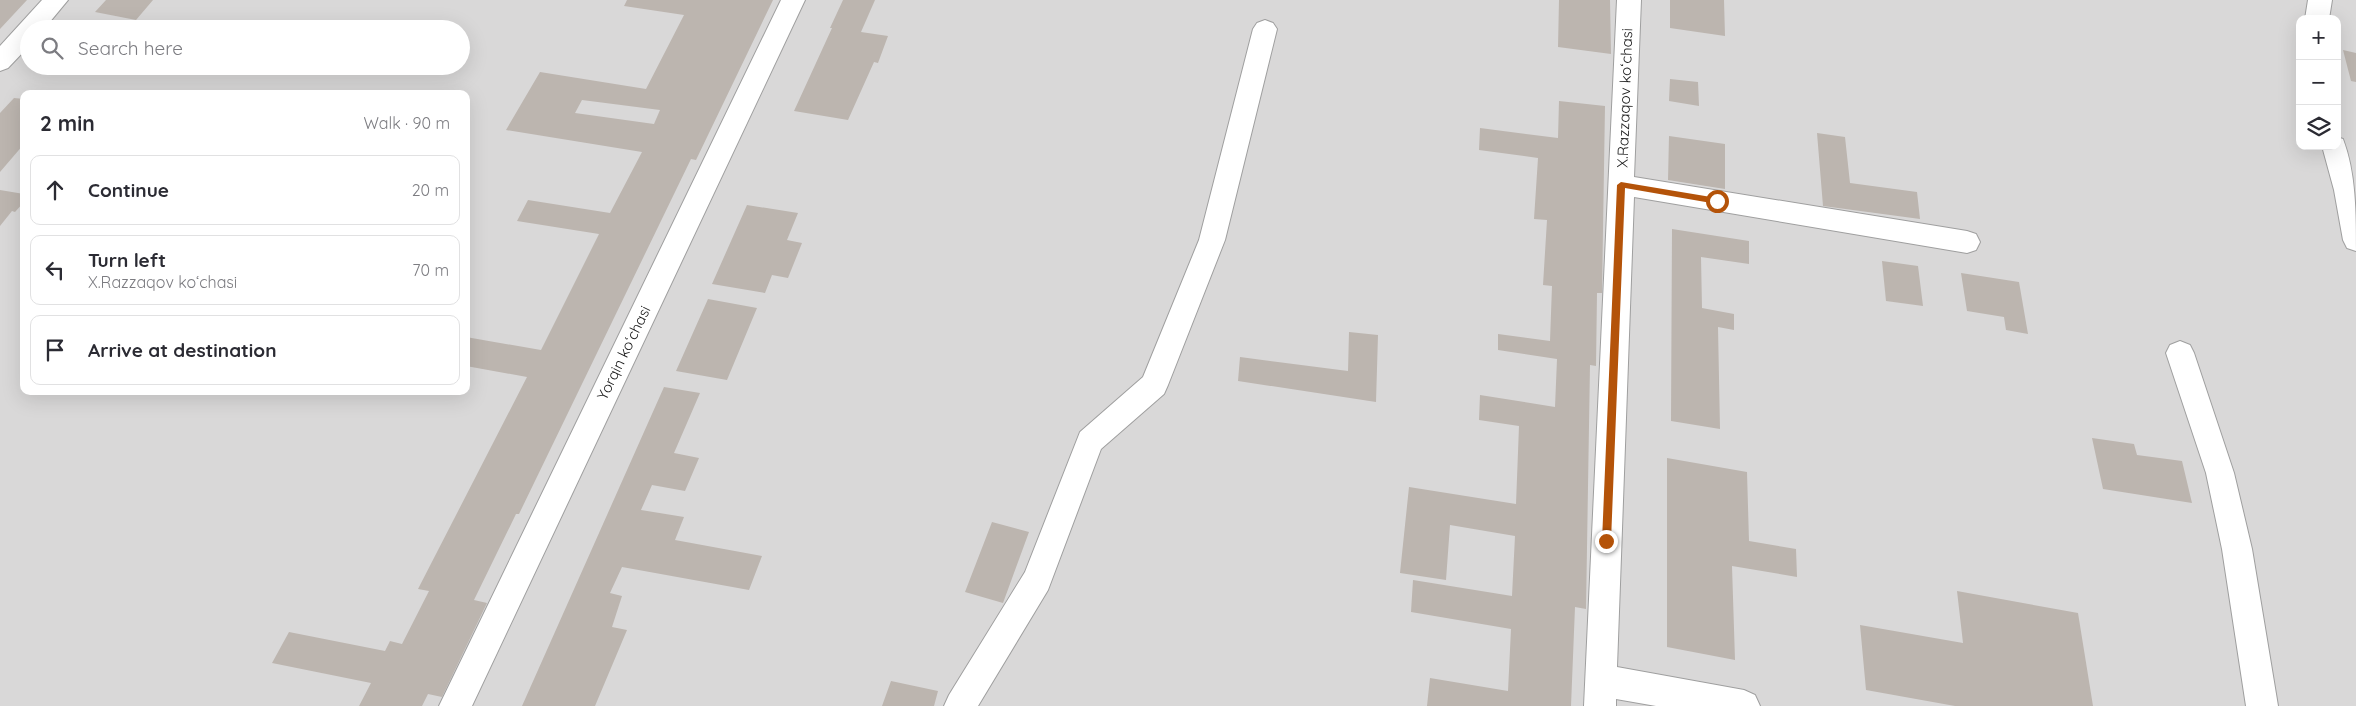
<!DOCTYPE html>
<meta charset="utf-8">
<style>
:root{--surface:#fff;--page:#f7f7f7;--text:#2b2b33;--muted:#7c7c81;--line:#e1e1e2}
body{margin:0;font-family:Quicksand,sans-serif;background:var(--page);color:var(--text)}
.controls{position:absolute;right:15px;top:15px;display:grid;overflow:hidden;border-radius:10px;box-shadow:0 5px 20px #0002}
.controls button{width:45px;height:45px;display:grid;place-items:center;padding:0;border:0;border-bottom:1px solid var(--line);background:var(--surface);color:var(--text);font:25px sans-serif}
.stop{position:absolute;width:15px;height:15px;margin:-11px;border:4px solid #b45309;border-radius:50%;background:#fff}
.stop.end{background:#b45309;border-color:#fff;box-shadow:0 1px 5px #0008}
.list{margin:0;padding:0;list-style:none}
h2{display:flex;justify-content:space-between;align-items:center;height:65px;margin:0;padding:0 20px;font-size:21px}
h2 small{font-size:16px;font-weight:400;color:var(--muted)}
.list li{display:grid;grid-template-columns:32px 1fr auto;gap:15px;align-items:center;box-sizing:border-box;height:70px;margin:0 10px 10px;padding:0 10px;border:1px solid var(--line);border-radius:10px}
.list b{display:block;font-size:19px;white-space:nowrap}
.list p{margin:0;font-size:16px;white-space:nowrap;color:var(--muted)}
.list em{font-size:16px;font-style:normal;color:var(--muted)}
.icon{flex:none;width:28px;height:28px;fill:none;stroke:currentColor;stroke-width:2;stroke-linecap:round;stroke-linejoin:round}
.map{position:relative;flex:none;width:2356px;height:706px;overflow:hidden}
.search{position:absolute;background:var(--surface);box-shadow:0 5px 20px #0002;left:20px;top:20px;width:450px;height:55px;display:flex;align-items:center;gap:12px;box-sizing:border-box;padding:0 18px;border-radius:28px;color:var(--muted);font-size:19px}
.panel{position:absolute;background:var(--surface);box-shadow:0 5px 20px #0002;left:20px;top:90px;width:450px;height:305px;border-radius:10px}
.map>svg:first-child{display:block}
.residential{fill:#d9d8d8;fill-rule:evenodd}
.building{fill:#bcb5af;fill-rule:evenodd}
.lines{fill:none;stroke-linecap:round;stroke-linejoin:round}
.minor-casing{stroke:#9f9f9f;stroke-width:2}
.minor{fill:#fff;fill-rule:evenodd}
.route{fill:#b45309}
.labels{text-anchor:middle;stroke-width:4;stroke-linejoin:round;paint-order:stroke}
.street-label{font-size:15px;fill:#1b1b1b;stroke:#fff}
</style>
<div class="map">
<svg width="2356" height="706" viewBox="0 0 2356 706">
<rect width="100%" height="100%" fill="#ece9e2"/>
<path class="residential" d="M0,0H2356V706H0ZM2300,19H2337V146H2300ZM29,29H461V66H29ZM24,94H466V391H24Z"/>
<path class="building" d="M0,0H27L0,29Z
M106,0H153L136,20L95,12Z
M627,0H773L696,160L691,159L519,514H516L474,600L487,603L442,697L428,694L422,706H359L371,683L272,663L289,632L385,651L390,641L402,644L429,591L418,589L527,377L466,366V337L541,350L599,234L517,221L528,200L610,213L642,152L506,130L540,72L646,89L684,15L624,6ZM582,100L660,110L654,124L575,113Z
M843,0H875L861,32L888,36L878,63L874,62L848,120L794,111L832,28H830Z
M1559,0H1610L1611,54L1558,47Z
M1670,0H1724L1725,36L1670,28Z
M2343,50L2356,53V82L2351,81Z
M1670,79L1698,82L1699,106L1669,101Z
M14,98L24,99V144L0,172V113Z
M1559,101L1605,106L1602,293H1597L1596,366L1590,365L1586,609L1575,607L1571,706H1427L1430,678L1508,691L1511,629L1411,612L1413,580L1512,596L1515,536L1450,525L1446,580L1400,573L1409,487L1516,504L1519,426L1479,420L1480,395L1555,407L1557,359L1498,350V334L1550,341L1552,286L1543,285L1547,220L1534,219L1538,158L1479,150L1480,128L1558,138Z
M1817,133L1845,137L1850,183L1917,192L1920,219L1823,206Z
M1669,136L1725,144V189L1668,180Z
M0,190L24,194V202L15,212L12,211L0,226Z
M747,205L798,213L787,240L802,243L788,278L772,275L765,293L712,284Z
M1672,229L1749,241V264L1701,257L1702,308L1734,314V330L1718,327L1720,429L1671,421Z
M1882,261L1918,266L1923,306L1886,301Z
M1961,273L2019,282L2028,334L2006,330L2004,317L1967,311Z
M708,299L757,308L727,380L676,371Z
M1349,332L1378,335L1376,402L1238,381L1240,357L1348,371Z
M664,387L700,393L674,453L699,458L685,491L652,485L641,510L684,517L675,540L762,556L749,590L622,567L610,593L622,596L612,627L627,630L595,706H522Z
M2092,438L2134,444L2137,455L2182,461L2192,503L2103,489Z
M1667,458L1747,472L1749,541L1796,549L1797,577L1732,566L1735,660L1667,647Z
M992,522L1029,532L1003,603L965,592Z
M1957,591L2078,613L2093,706H1955L1866,690L1860,625L1963,643Z
M891,681L938,691L934,706H882Z"/>
<g class="lines">
<g class="minor-casing">
<path id="minor" d="M42,0H68L44,29H29V46L8,68L0,71V46Z
M781,0H805L472,706H439Z
M1617,0H1641L1634,177L1967,231L1976,234L1980,242L1976,250L1967,253L1634,197L1617,667L1744,690L1755,695L1760,706H1656L1616,699V706H1584Z
M2308,0H2332L2329,19H2305Z
M1265,20L1273,23L1277,29L1225,240L1168,385L1164,394L1101,449L1048,590L978,706H944L949,695L1025,572L1080,432L1143,377L1199,240L1253,29L1257,23Z
M2337,137L2343,139C2356,173 2356,213 2356,251L2347,248L2343,240L2334,190L2322,146H2337Z
M2180,341L2190,345L2194,353L2234,473L2252,549L2278,706H2246L2222,549L2206,473L2166,353L2170,345Z"/>
</g>
<use href="#minor" class="minor"/>
</g>
<path class="route" d="M1621,182L1717,198L1721,201L1717,204L1625,188L1611,541L1606,545L1602,541L1617,185Z"/>
<g class="labels">
<g class="street-label">
<text transform="translate(1625 98) rotate(-88)" y="5">X.Razzaqov koʻchasi</text>
<text transform="translate(624 353) rotate(-64)" y="5">Yorqin koʻchasi</text>
</g>
</g>
</svg>
<div class="controls">
<button>+</button>
<button>−</button>
<button><svg class="icon" aria-label="layers" viewBox="0 0 24 24"><path d="M12 4l9 5-9 5-9-5zM3 14l9 5 9-5"/></svg></button>
</div>
<div class="stop" style="left:1717px;top:201px"></div>
<div class="stop end" style="left:1606px;top:541px"></div>
<div class="search"><svg class="icon" aria-label="search" viewBox="0 0 24 24"><circle cx="10" cy="10" r="6"/><path d="M15 15l6 6"/></svg>Search here</div>
<section class="panel">
<h2>2 min<small>Walk · 90 m</small></h2>
<ul class="list">
<li><svg class="icon" aria-label="ahead" viewBox="0 0 24 24"><path d="M12 20V5M6 11l6-6 6 6"/></svg><div><b>Continue</b></div><em>20 m</em></li>
<li><svg class="icon" aria-label="left" viewBox="0 0 24 24"><path d="M17 20v-9H6M10 6l-5 5 5 5"/></svg><div><b>Turn left</b><p>X.Razzaqov koʻchasi</p></div><em>70 m</em></li>
<li><svg class="icon" aria-label="arrive" viewBox="0 0 24 24"><path d="M6 21V4h12l-3 4 3 4H6"/></svg><div><b>Arrive at destination</b></div></li>
</ul>
</section>
</div>
